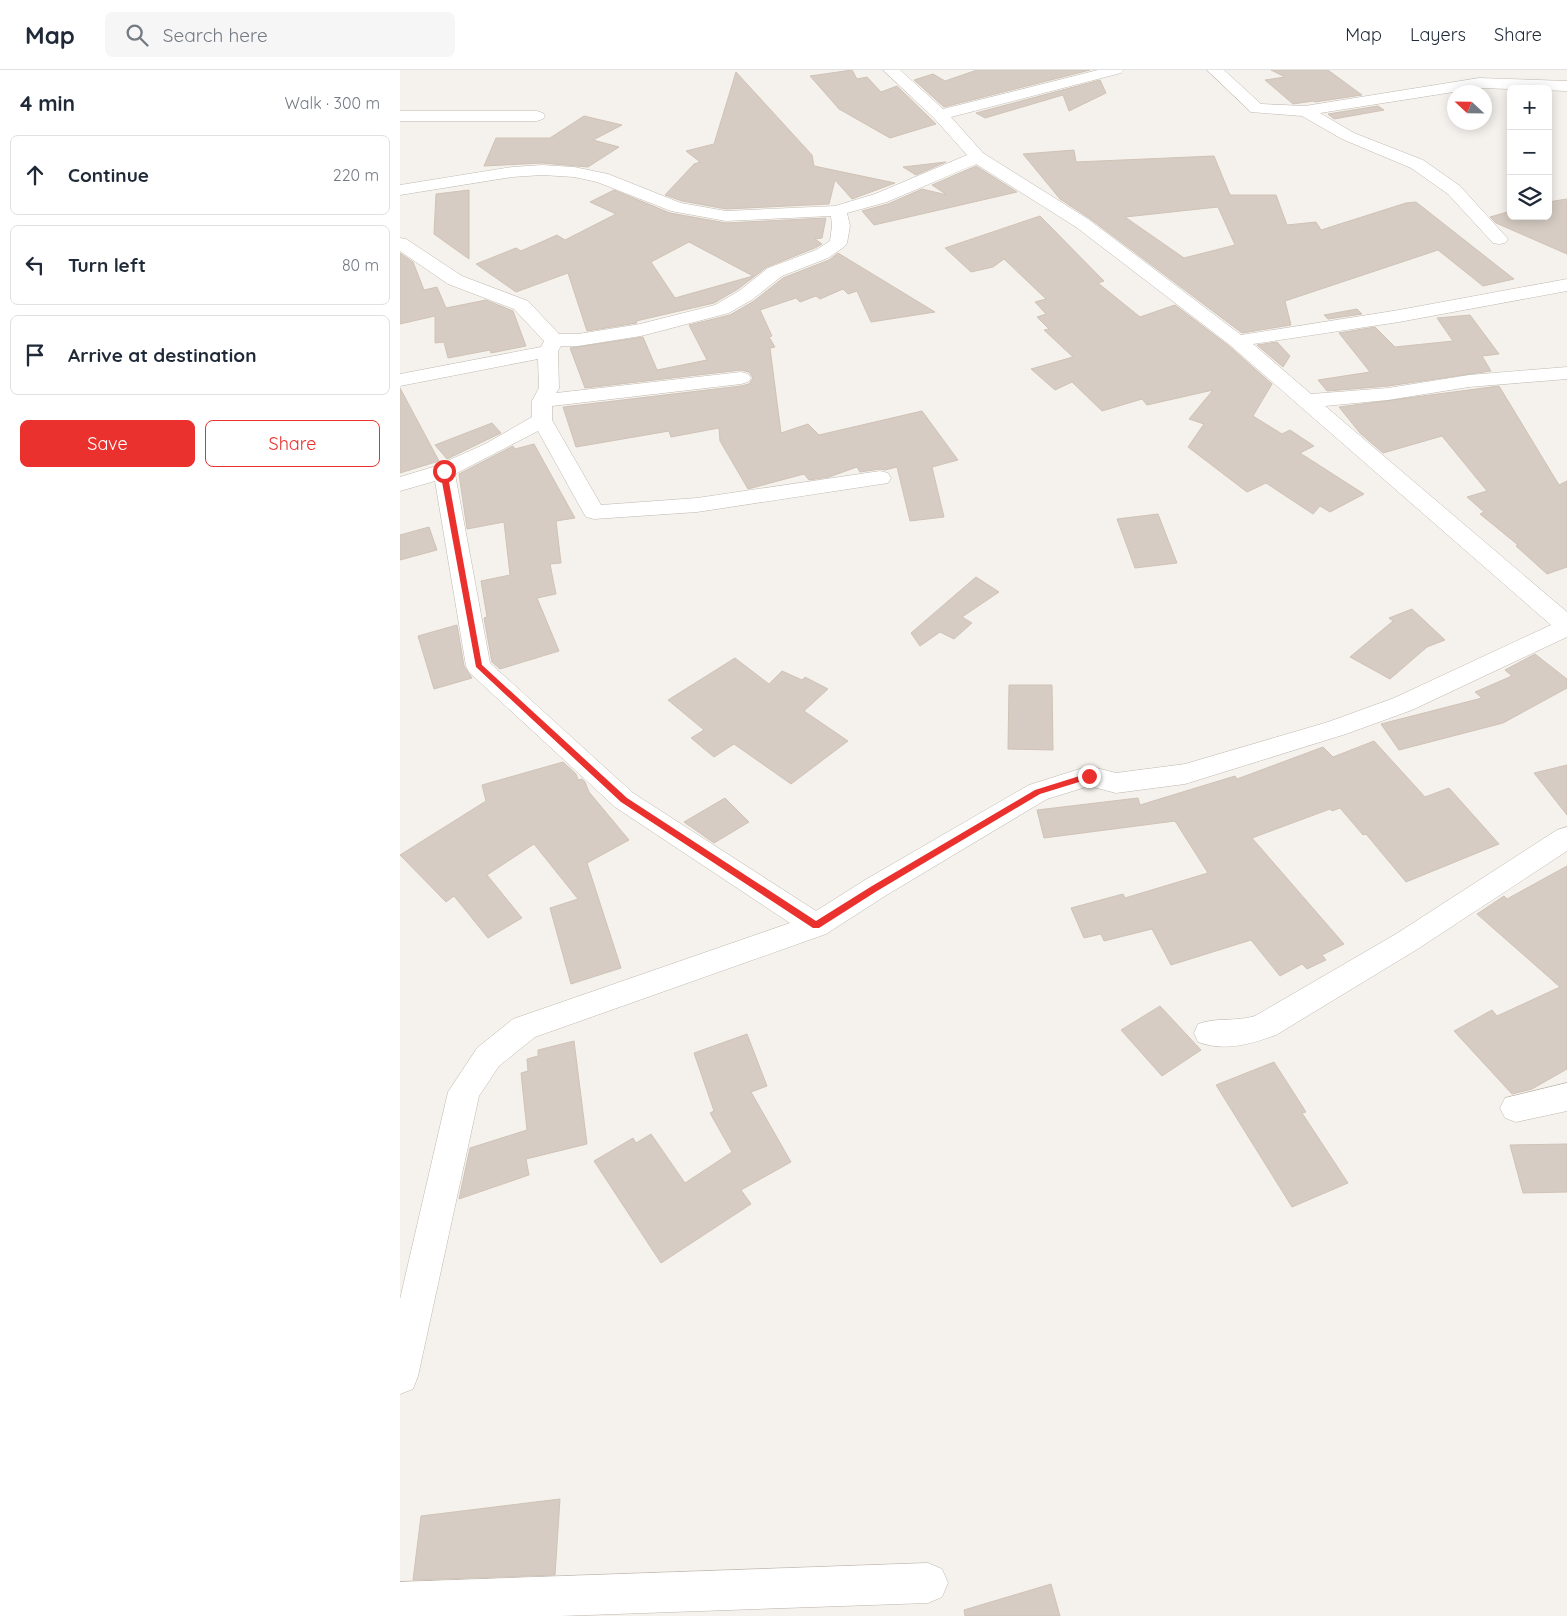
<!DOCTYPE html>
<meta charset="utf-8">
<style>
:root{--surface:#fff;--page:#f6f6f7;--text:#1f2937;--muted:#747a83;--line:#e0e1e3;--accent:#ea312e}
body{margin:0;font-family:Quicksand,sans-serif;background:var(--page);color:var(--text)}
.controls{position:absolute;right:15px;top:15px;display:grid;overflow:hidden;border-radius:8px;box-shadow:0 2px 12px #0003}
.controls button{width:45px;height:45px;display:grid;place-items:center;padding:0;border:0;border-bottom:1px solid var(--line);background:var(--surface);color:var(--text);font:25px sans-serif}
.compass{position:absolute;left:1047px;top:15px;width:45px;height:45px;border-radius:50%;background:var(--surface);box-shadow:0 2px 12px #0003;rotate:292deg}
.stop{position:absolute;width:15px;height:15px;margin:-11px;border:4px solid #ea312e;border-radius:50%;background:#fff}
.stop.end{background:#ea312e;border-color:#fff;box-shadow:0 1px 5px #0008}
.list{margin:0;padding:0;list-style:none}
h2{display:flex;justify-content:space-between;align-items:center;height:65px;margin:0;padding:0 20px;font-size:21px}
h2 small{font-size:16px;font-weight:400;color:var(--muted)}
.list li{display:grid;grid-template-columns:32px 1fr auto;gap:15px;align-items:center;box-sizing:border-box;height:80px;margin:0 10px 10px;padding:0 10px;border:1px solid var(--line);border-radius:8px}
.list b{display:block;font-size:19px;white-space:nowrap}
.list em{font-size:16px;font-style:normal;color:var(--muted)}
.actions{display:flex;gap:10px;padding:15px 20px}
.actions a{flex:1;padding:11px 0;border:1px solid var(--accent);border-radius:8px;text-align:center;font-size:18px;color:var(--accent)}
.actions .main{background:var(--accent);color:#fff}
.icon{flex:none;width:28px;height:28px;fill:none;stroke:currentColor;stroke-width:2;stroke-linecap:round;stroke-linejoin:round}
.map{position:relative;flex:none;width:1167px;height:1546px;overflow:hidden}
header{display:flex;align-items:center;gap:30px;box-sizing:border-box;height:70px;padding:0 25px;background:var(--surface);border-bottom:1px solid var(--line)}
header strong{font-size:24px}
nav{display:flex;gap:28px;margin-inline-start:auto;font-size:18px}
.search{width:350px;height:45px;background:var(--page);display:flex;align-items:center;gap:12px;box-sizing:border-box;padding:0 18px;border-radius:8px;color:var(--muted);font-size:19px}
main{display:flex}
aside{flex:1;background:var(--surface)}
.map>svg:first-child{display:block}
.building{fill:#d6ccc3;stroke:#d0c3b6;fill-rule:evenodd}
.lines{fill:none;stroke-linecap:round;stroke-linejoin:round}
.minor-casing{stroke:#c0b8af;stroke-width:1}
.minor{fill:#fff;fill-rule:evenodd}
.route{fill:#ea312e}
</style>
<header>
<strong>Map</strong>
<div class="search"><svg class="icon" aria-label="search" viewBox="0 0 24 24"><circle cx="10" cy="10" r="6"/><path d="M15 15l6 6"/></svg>Search here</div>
<nav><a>Map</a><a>Layers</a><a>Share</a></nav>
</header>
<main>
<aside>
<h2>4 min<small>Walk · 300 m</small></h2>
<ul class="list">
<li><svg class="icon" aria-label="ahead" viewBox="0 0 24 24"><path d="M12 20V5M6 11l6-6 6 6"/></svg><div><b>Continue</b></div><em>220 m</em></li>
<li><svg class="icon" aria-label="left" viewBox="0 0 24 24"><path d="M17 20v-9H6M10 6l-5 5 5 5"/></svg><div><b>Turn left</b></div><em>80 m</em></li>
<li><svg class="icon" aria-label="arrive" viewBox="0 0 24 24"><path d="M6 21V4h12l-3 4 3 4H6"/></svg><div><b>Arrive at destination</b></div></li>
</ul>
<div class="actions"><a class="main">Save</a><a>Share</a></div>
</aside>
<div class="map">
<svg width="1167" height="1546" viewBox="0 0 1167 1546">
<rect width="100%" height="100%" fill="#f5f1ed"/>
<path class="building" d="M452,0L457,9L467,7L481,22L497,16L536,54L490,68L439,39L410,6Z
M577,0H690L544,37L514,10L533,4L545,11Z
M871,0H928L962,25L915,32L913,31L893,34L865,10L885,7Z
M336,2L412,85L414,96L495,113L452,129L435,110L429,134L326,139L282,131L265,125L294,94L300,92L286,81L314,74Z
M700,10L706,23L669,41L663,25L585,48L576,43Z
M978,36L984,40L934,49L928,44Z
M184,46L222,55L193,70L219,77L188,97L142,93L84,96L96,68H150Z
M674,80L676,92L814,86L830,125H876L887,155L916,152L921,160L1006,133L1016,132L1114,209L1083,216L1038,180L885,231L891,255L842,263L689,148L660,129L623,84ZM818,137L835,175L784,188L725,147Z
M546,92L516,105L503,97Z
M576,96L617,122L474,155L462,141L488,134L522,119L547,125L532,115Z
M69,120V189L34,164L36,124Z
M214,120L270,143L326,153L426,148L422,168L415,169L422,174L415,178L367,197L338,219L314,233L236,251L237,253L187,261L168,203L116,222L76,194L116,178L121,181L157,165L165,170L216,144L190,132ZM289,172L353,206L275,228L251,192Z
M1167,129V184L1096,153L1090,147L1111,141V146H1148V132Z
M640,146L704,211L698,213L740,247L775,235L829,276L872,314L853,346L882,364L890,360L914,376L900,383L964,424L930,442L920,436L913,444L866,413L847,422L788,377L804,354L789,349L813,320L747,335L742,329L702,341L672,312L655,320L631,299L673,287L644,260L649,259L637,247L646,244L635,232L646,229L604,189L593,197L571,202L545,178Z
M0,183L13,192L24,220L37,217L46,238L86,230L113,241L126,276L91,283L90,280L48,288L44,272L35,273V246L0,254Z
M438,183L535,242L471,252L457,221L448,224L443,219L420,229L416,226L400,232L396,228L360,240L372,266L369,267L375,277L370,278L381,363L408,354L419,365L522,341L558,390L532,397L544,447L510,451L497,397L485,400L480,399L460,402L457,397L429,407L409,410L404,404L348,419L320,371L319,358L271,367L269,361L176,377L163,337L341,316L349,314L353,308L349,302L341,300L185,318L170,278L243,267L257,300L307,290L289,255L330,245L354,231L383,208L429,190Z
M957,239L962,244L928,249L924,245Z
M1070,245L1099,284L1082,286L1091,301L988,316L927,321L918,310L970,302L939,263L975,257L995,277L1053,271L1037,248Z
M877,272L890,286L883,297L857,275Z
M1099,316L1159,415L1167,411V497L1147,504L1116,476L1118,475L1080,444L1084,442L1067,427L1087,421L1042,366L983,383L960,363L939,337Z
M0,318L39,391L0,403Z
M92,353L101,363L47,389L35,375Z
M134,374L175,448L156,451L161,493L150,494L156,524L137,528L159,581L100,599L92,592L84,548L87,547L81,511L110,505L104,452L67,459L59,404L113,376L115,379Z
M758,444L777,493L735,498L717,449Z
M29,457L37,480L0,490V465Z
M576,507L599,522L562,547L572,553L554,569L540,562L520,576L511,563Z
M1012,539L1045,570L1027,577L990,609L950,587L993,551L989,548Z
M57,555L64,596L72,608L34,619L18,566Z
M1135,584L1167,609V618L1103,653L999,680L981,654L1082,628L1075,622L1112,606L1105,600Z
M335,588L369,614L382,601L402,610L405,607L428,619L404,641L448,671L391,714L334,674L314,687L291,668L304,660L268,630Z
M609,615H652L653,680L608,679Z
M974,671L1025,727L1049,718L1099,774L1006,812L966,764L963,765L940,738L932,741L930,739L852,768L944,874L922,885L926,890L907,899L902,894L880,906L851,870L771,895L752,859L704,871L701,864L684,868L671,838L723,824L725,828L808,803L775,751L644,768L637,740L738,728L740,735L835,706L837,709L923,677L933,687Z
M163,692L176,704L178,710L182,709L185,712L189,722L229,770L187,793L221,898L171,914L150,838L178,829L134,774L87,805L122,848L88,868L54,826L46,832L0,785L86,731L82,715Z
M1167,695V745L1134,703Z
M325,728L349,752L314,773L284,752Z
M1167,796V999L1132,1019L1112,1024L1054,961L1092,940L1097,946L1160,917L1077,844L1104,826L1107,829Z
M760,936L801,980L762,1006L721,960Z
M347,964L367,1016L351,1022L391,1092L341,1120L351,1134L261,1193L194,1091L233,1068L236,1073L251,1064L285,1113L332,1082L310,1043L314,1041L294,983Z
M174,971L187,1074L126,1089L129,1105L59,1129L70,1078L127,1060L121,1003L128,1001L127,989L138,986V980Z
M874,992L906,1042L902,1043L948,1113L892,1137L816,1015Z
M1167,1074V1122L1123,1123L1110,1075Z
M160,1429L155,1505L13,1510L21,1446Z
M651,1514L660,1546H565L564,1540Z"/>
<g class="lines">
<g class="minor-casing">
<path id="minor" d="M483,0H500L543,39L698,0H724L721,3L551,47L583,83L688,149L841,265L999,240L1167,209V221L999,252L853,274L911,324L988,318L1069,305L1167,297V309L1069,317L988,330L925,336L1167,542V567L1012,640L946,664L785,714L716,723L689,716L647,729L485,826L426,864L135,967L99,996L79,1026L18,1306L13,1319L0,1324V1229L48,1022L77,978L113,949L390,853L215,737L69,602L66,596L35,411L0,421V407L36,396L85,374L132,347V331L139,318L138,289L0,316V304L141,277L144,271L114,239L48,214L0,181V168L6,169L62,206L128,231L159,264H178L240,254L315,235L339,221L368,198L416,180L430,171L432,156L431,146L326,151L271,141L197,112L174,107L142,105L112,107L0,125V115L112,97L142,95L174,97L208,104L281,133L326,141L435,136L475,124L567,85L534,48ZM576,94L676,157L830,275L1151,555L994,628L928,652L785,694L716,703L689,696L629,715L465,810L416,841L233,723L90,593L55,404L138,361L183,442L186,447L194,449L297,442L488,413L491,408L488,403L480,401L297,428L201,435L152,350V336L341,314L348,312L351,308L348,304L341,302L156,323L159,318L158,281L161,276H178L241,266L329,243L353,229L382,206L428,188L444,177L447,173L450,156L447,143L487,132Z
M807,0H824L861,34L905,36L1079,8L1167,11V21L1079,18L920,43L954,63L1023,90L1060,116L1108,169L1105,173L1099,174L1093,173L1048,124L1011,98L942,69L902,46L851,42Z
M0,41H137L143,43L145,46L143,49L137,51H0Z
M1167,757V781L1016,880L876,965C850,974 825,982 798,972L794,963L798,954C816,947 836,952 855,946L996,864L1157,760Z
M1167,1013V1041L1116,1052L1105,1048L1100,1038L1105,1028Z
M528,1493L542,1499L548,1513L542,1527L528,1533L160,1546H0V1512Z"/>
</g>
<use href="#minor" class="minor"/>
</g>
<path class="route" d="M44,399L47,401L82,595L227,728L416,851L472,816L635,720L689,703L693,706L692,708L640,724L477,821L419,858H413L221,732L76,597L40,401Z"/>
</svg>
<div class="controls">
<button>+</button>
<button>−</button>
<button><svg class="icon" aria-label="layers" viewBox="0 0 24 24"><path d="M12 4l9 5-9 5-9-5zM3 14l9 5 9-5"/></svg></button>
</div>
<svg class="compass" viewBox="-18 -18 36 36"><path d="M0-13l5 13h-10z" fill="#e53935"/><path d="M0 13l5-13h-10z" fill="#747a83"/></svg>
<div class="stop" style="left:44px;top:401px"></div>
<div class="stop end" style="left:689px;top:706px"></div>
</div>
</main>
